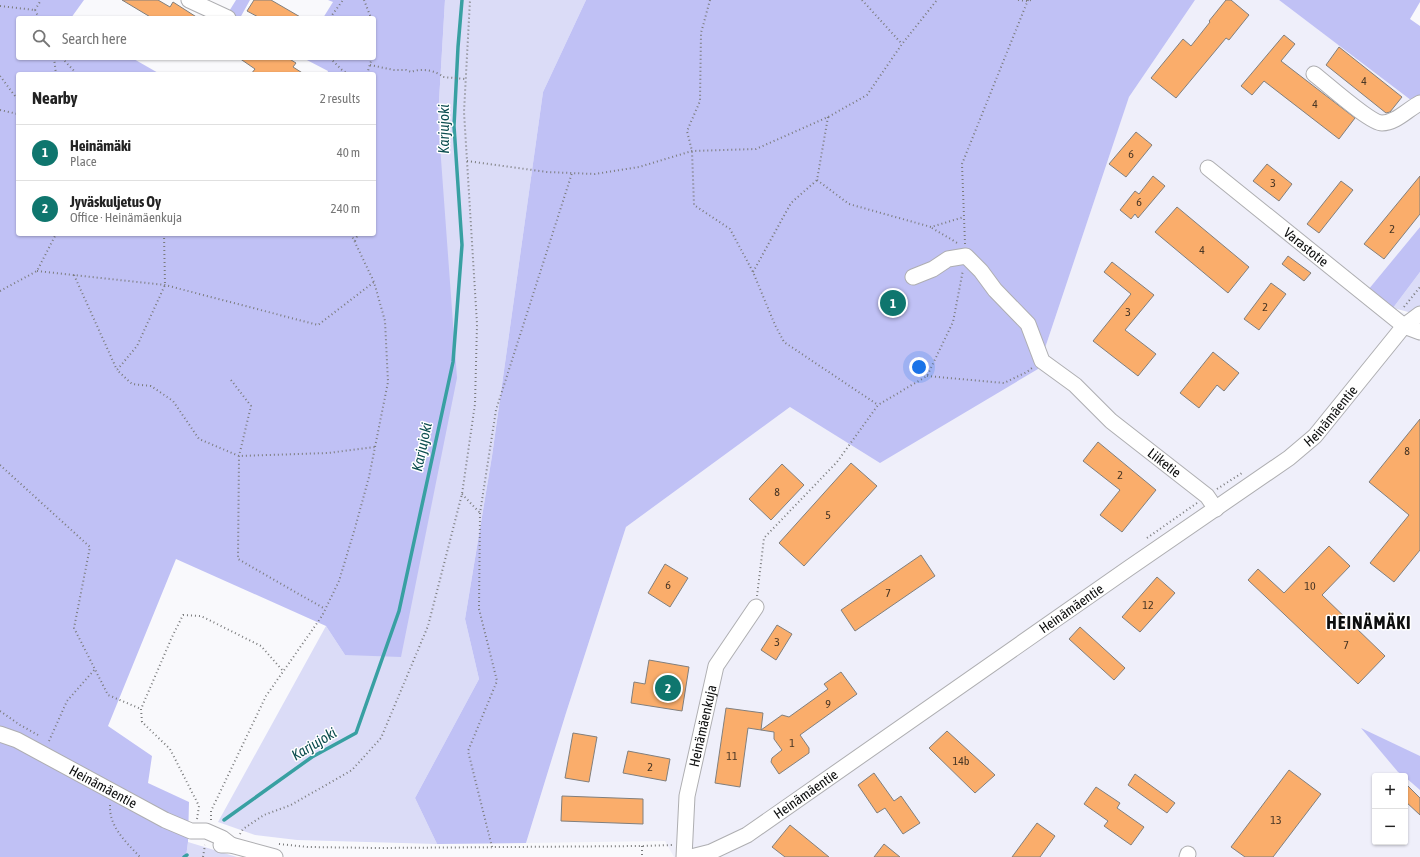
<!DOCTYPE html>
<meta charset="utf-8">
<style>
:root{--surface:#fff;--page:#f2f2f2;--text:#222;--muted:#767676;--line:#e0e0e0;--accent:#0f766e}
body{margin:0;font-family:"Asap Condensed",sans-serif;background:var(--page);color:var(--text)}
.controls{position:absolute;right:12px;bottom:12px;display:grid;overflow:hidden;border-radius:4px;box-shadow:0 1px 3px #0004}
.controls button{width:36px;height:36px;display:grid;place-items:center;padding:0;border:0;border-bottom:1px solid var(--line);background:var(--surface);color:var(--text);font:20px sans-serif}
.you{position:absolute;left:919px;top:367px;width:14px;height:14px;margin:-10px;border:3px solid #fff;border-radius:50%;background:#1a73e8;box-shadow:0 0 0 6px #1a73e833}
.badge{display:grid;place-items:center;width:26px;height:26px;border-radius:50%;background:var(--accent);color:#fff;font-size:13px;font-weight:700}
.pin{position:absolute;translate:-50% -50%;border:2px solid #fff;box-shadow:0 1px 4px #0006}
.list{margin:0;padding:0;list-style:none}
h2{display:flex;justify-content:space-between;align-items:center;height:52px;margin:0;padding:0 16px;font-size:17px}
h2 small{font-size:13px;font-weight:400;color:var(--muted)}
.list li{display:grid;grid-template-columns:26px 1fr auto;gap:12px;align-items:center;box-sizing:border-box;height:56px;padding:0 16px;border-top:1px solid var(--line)}
.list b{display:block;font-size:15px;white-space:nowrap}
.list p{margin:0;font-size:13px;white-space:nowrap;color:var(--muted)}
.list em{font-size:13px;font-style:normal;color:var(--muted)}
.icon{flex:none;width:22px;height:22px;fill:none;stroke:currentColor;stroke-width:2;stroke-linecap:round;stroke-linejoin:round}
.map{position:relative;flex:none;width:1420px;height:857px;overflow:hidden}
.search{position:absolute;background:var(--surface);box-shadow:0 1px 3px #0004;left:16px;top:16px;width:360px;height:44px;display:flex;align-items:center;gap:10px;box-sizing:border-box;padding:0 14px;border-radius:4px;color:var(--muted);font-size:15px}
.panel{position:absolute;background:var(--surface);box-shadow:0 1px 3px #0004;left:16px;top:72px;width:360px;height:164px;border-radius:4px}
.map>svg:first-child{display:block}
.built{fill:#efeffa;fill-rule:evenodd}
.green{fill:#dbdcf7}
.forest{fill:#c0c1f5}
.lines{fill:none;stroke-linecap:round;stroke-linejoin:round}
.stream{stroke:#38a0a2;stroke-width:3.5}
.building{fill:#faad6b;stroke:#817f7d}
.minor-casing{stroke:#aeaeb1;stroke-width:17}
.path{stroke:#7a7b7c;stroke-width:2;stroke-dasharray:1 3;stroke-linecap:butt}
.minor{stroke:#fff;stroke-width:15}
.labels{text-anchor:middle;stroke-width:3;stroke-linejoin:round;paint-order:stroke}
.number-label{font-size:12px;fill:#483625}
.street-label{font-size:14px;fill:#0d0e0e;stroke:#fff}
.water-label{font-size:15px;font-style:italic;fill:#0c4d4f;stroke:#fff}
.district-label{font-size:18px;font-weight:bold;letter-spacing:1px;fill:#0d0e0e;stroke:#fff}
</style>
<div class="map">
<svg width="1420" height="857" viewBox="0 0 1420 857">
<rect width="100%" height="100%" fill="#f9f9fc"/>
<path class="built" d="M1195,0H1279L1420,107V227L1368,290L1393,308L1420,321V857H674L665,841L526,843L566,713L626,527L790,407L1038,369L1129,97ZM1375,776H1405V842H1375Z"/>
<path class="green" d="M445,0H586L543,92L492,456L465,619L479,679L415,798L437,844L297,840L255,835L218,822L326,626L345,655L438,118Z
M1420,272V315L1393,308Z
M188,842L237,857H186Z"/>
<path class="forest" d="M0,0H84L71,18H18V58H132L160,74H18V234H374V74H327L328,71L303,58H374V18H323L333,2L328,0H445L438,118L457,378L401,657L345,655L326,626L176,559L108,726L152,756L148,783L189,802L188,842L186,857H0Z
M236,0H250L240,18L228,13Z
M586,0H1195L1129,97L1038,369L880,463L790,407L626,527L566,713L526,843L437,844L415,798L479,679L465,619L492,456L543,92Z
M1279,0H1420V2L1410,19L1420,26V107Z
M1420,227V272L1393,308L1368,290Z
M1361,728L1420,756V790L1405,777V776L1398,772Z"/>
<g class="lines">
<path class="stream" d="M224,820L312,757L356,733L399,611L453,362L462,245L454,126L458,47L462,0
M184,857L187,855"/>
</g>
<path class="building" d="M122,0H158L170,7L173,2L198,18H152Z
M254,0H271L302,18H260L247,11Z
M1226,0H1231L1249,15L1229,40L1226,38L1176,98L1151,78L1183,39L1191,46L1210,22L1209,21Z
M1284,35L1295,44L1281,61L1355,118L1339,139L1264,81L1252,95L1241,86Z
M1339,47L1402,97L1390,112L1386,113L1326,65Z
M239,58H288L296,63L293,67L304,74H251L255,69Z
M1136,132L1152,145L1126,177L1109,164Z
M1267,164L1292,184L1279,201L1253,181Z
M1153,176L1165,186L1138,218L1135,214L1131,219L1120,210L1135,191L1139,194Z
M1420,176V214L1384,259L1364,244Z
M1341,181L1353,190L1319,233L1307,224Z
M1177,207L1249,267L1228,293L1155,232Z
M1288,256L1311,273L1304,281L1282,264Z
M1112,262L1154,295L1125,330L1156,354L1138,376L1093,341L1131,294L1104,272Z
M1271,283L1286,294L1259,330L1244,319Z
M1213,352L1239,373L1224,391L1217,385L1199,408L1180,393Z
M1420,419V550L1394,582L1370,563L1409,515L1369,482Z
M1098,442L1156,490L1122,532L1100,515L1120,490L1083,461Z
M851,463L877,486L804,566L779,543Z
M782,464L804,485L771,520L749,499Z
M1329,546L1350,566L1322,595L1385,656L1358,684L1248,580L1258,569L1284,593Z
M921,555L935,576L855,631L841,610Z
M665,564L688,578L670,607L648,593Z
M1157,577L1175,593L1140,632L1122,617Z
M777,625L792,634L776,660L761,650Z
M1080,627L1125,668L1114,680L1069,639Z
M649,660L689,667L682,711L631,703L634,682L645,684Z
M841,672L857,694L800,735L809,748V753L779,774L771,762L772,758L782,750L774,739V732L761,730L782,715L789,717L828,689L824,684Z
M726,708L763,713L761,730L748,728L740,787L715,783Z
M947,731L995,775L975,793L929,748Z
M573,733L597,737L589,782L565,778Z
M628,751L670,759L666,781L623,773Z
M1289,770L1321,794L1273,857H1245L1231,847Z
M874,773L894,801L901,796L920,823L903,834L885,808L877,813L858,785Z
M1135,774L1175,803L1167,813L1128,785Z
M1405,783L1420,798V815L1405,801Z
M1096,787L1120,803L1117,808L1144,827L1131,845L1104,826L1108,821L1084,804Z
M562,796L643,799V824L561,821Z
M1037,823L1055,836L1040,857H1012Z
M790,825L829,857H785L772,847Z
M884,844L900,857H874Z"/>
<g class="lines">
<g class="minor-casing">
<g id="minor">
<path d="M189,0L228,18"/>
<path d="M1314,74C1326,83 1370,123 1382,123C1396,123 1408,109 1420,103"/>
<path id="s1" d="M1208,168L1404,326L1420,314"/>
<path id="s2" d="M913,277L933,269L948,259L966,256L981,271L995,290L1028,324L1042,361L1075,385L1111,421L1207,496L1216,509"/>
<path id="s3" d="M0,734L17,740L165,820L191,831H206L222,838L231,845"/>
<path d="M221,845H231L275,857"/>
<path id="s4" d="M684,857L687,796L716,666L756,607"/>
<path id="s5" d="M691,857L711,852L747,835L1129,568L1289,458L1315,436L1404,326L1420,332"/>
<path d="M1187,857L1188,854"/>
</g>
</g>
<path class="path" d="M364,0L371,18
M710,0L701,33L700,101L687,131L692,151L694,205L730,229L753,272L775,325L784,342L878,405
M862,0L902,44
M1018,0L1028,1L1031,0
M0,6L35,10
M35,10L41,0
M35,10L39,18
M330,18L343,0
M374,33V47
M54,58L56,74
M62,58L77,74
M330,58L342,70L348,74
M370,65L394,70H406L411,72C420,68 436,70 443,77L465,79
M367,74L372,58
M0,76L18,100
M0,110L18,114
M828,117L817,180L849,204L931,227L964,217
M467,161L547,172L595,174L639,167L692,151L756,149L828,117L867,95L902,44L937,0
M932,228L959,244
M164,234L165,285L137,346L117,370L132,384L151,386L173,401L199,439L239,456L328,453L375,447
M355,241L358,234
M965,244L962,164L1028,0
M37,271L165,285L318,325L374,282
M753,272L791,203L817,180
M74,275L117,370
M0,291L37,271L56,234
M1404,307L1420,287
M927,376L1004,383L1027,372L1032,368
M231,380L251,406L239,456L238,559L325,609
M0,465L90,547L74,628L108,695L141,709
M1217,489L1242,473
M462,494L480,513
M1147,538L1197,503
M757,596L764,538L837,462L878,405L927,376L953,322L963,270
M0,711L20,725L38,735
M49,741L67,701L95,669
M110,805C109,827 126,842 140,857
M197,819L199,806L170,749L142,722L141,709L172,637L183,615L201,616L261,646L283,671
M211,820V811L266,696L322,616L339,581L355,528L369,477L388,382L385,321L374,282L351,234
M240,834L243,829L264,815L291,805L352,770L381,738L428,626L462,494L475,404L477,324L464,112L470,0
M279,844L308,847L379,848L642,846L672,845
M642,846V857
M492,847L468,751L497,681L479,609L480,513L496,410L572,173
M203,857L205,845"/>
<use href="#minor" class="minor"/>
</g>
<g class="labels">
<g class="number-label">
<text x="1364" y="85">4</text>
<text x="1315" y="108">4</text>
<text x="1131" y="158">6</text>
<text x="1273" y="187">3</text>
<text x="1139" y="206">6</text>
<text x="1392" y="233">2</text>
<text x="1202" y="254">4</text>
<text x="1265" y="311">2</text>
<text x="1128" y="316">3</text>
<text x="1407" y="455">8</text>
<text x="1120" y="479">2</text>
<text x="777" y="496">8</text>
<text x="828" y="519">5</text>
<text x="668" y="589">6</text>
<text x="1310" y="590">10</text>
<text x="888" y="597">7</text>
<text x="1148" y="609">12</text>
<text x="777" y="646">3</text>
<text x="1346" y="649">7</text>
<text x="828" y="708">9</text>
<text x="792" y="747">1</text>
<text x="732" y="760">11</text>
<text x="961" y="765">14b</text>
<text x="650" y="771">2</text>
<text x="1276" y="824">13</text>
</g>
<g class="street-label">
<text dy="5" stroke="none"><textPath href="#s1" startOffset="126">Varastotie</textPath></text>
<text dy="5" stroke="none"><textPath href="#s5" startOffset="780">Heinämäentie</textPath></text>
<text dy="5" stroke="none"><textPath href="#s2" startOffset="349">Liiketie</textPath></text>
<text dy="5" stroke="none"><textPath href="#s5" startOffset="456">Heinämäentie</textPath></text>
<text dy="5" stroke="none"><textPath href="#s4" startOffset="133">Heinämäenkuja</textPath></text>
<text dy="5" stroke="none"><textPath href="#s3" startOffset="116">Heinämäentie</textPath></text>
<text dy="5" stroke="none"><textPath href="#s5" startOffset="132">Heinämäentie</textPath></text>
</g>
<g class="water-label">
<text transform="translate(444 129) rotate(-90)" y="5">Karjujoki</text>
<text transform="translate(422 447) rotate(-78)" y="5">Karjujoki</text>
<text transform="translate(314 744) rotate(-31)" y="5">Karjujoki</text>
</g>
<g class="district-label">
<text x="1369" y="629">HEINÄMÄKI</text>
</g>
</g>
</svg>
<div class="controls">
<button>+</button>
<button>−</button>
</div>
<div class="you"></div>
<div class="pin badge" style="left:893px;top:303px">1</div>
<div class="pin badge" style="left:668px;top:688px">2</div>
<div class="search"><svg class="icon" aria-label="search" viewBox="0 0 24 24"><circle cx="10" cy="10" r="6"/><path d="M15 15l6 6"/></svg>Search here</div>
<section class="panel">
<h2>Nearby<small>2 results</small></h2>
<ul class="list">
<li><span class="badge">1</span><div><b>Heinämäki</b><p>Place</p></div><em>40 m</em></li>
<li><span class="badge">2</span><div><b>Jyväskuljetus Oy</b><p>Office · Heinämäenkuja</p></div><em>240 m</em></li>
</ul>
</section>
</div>
